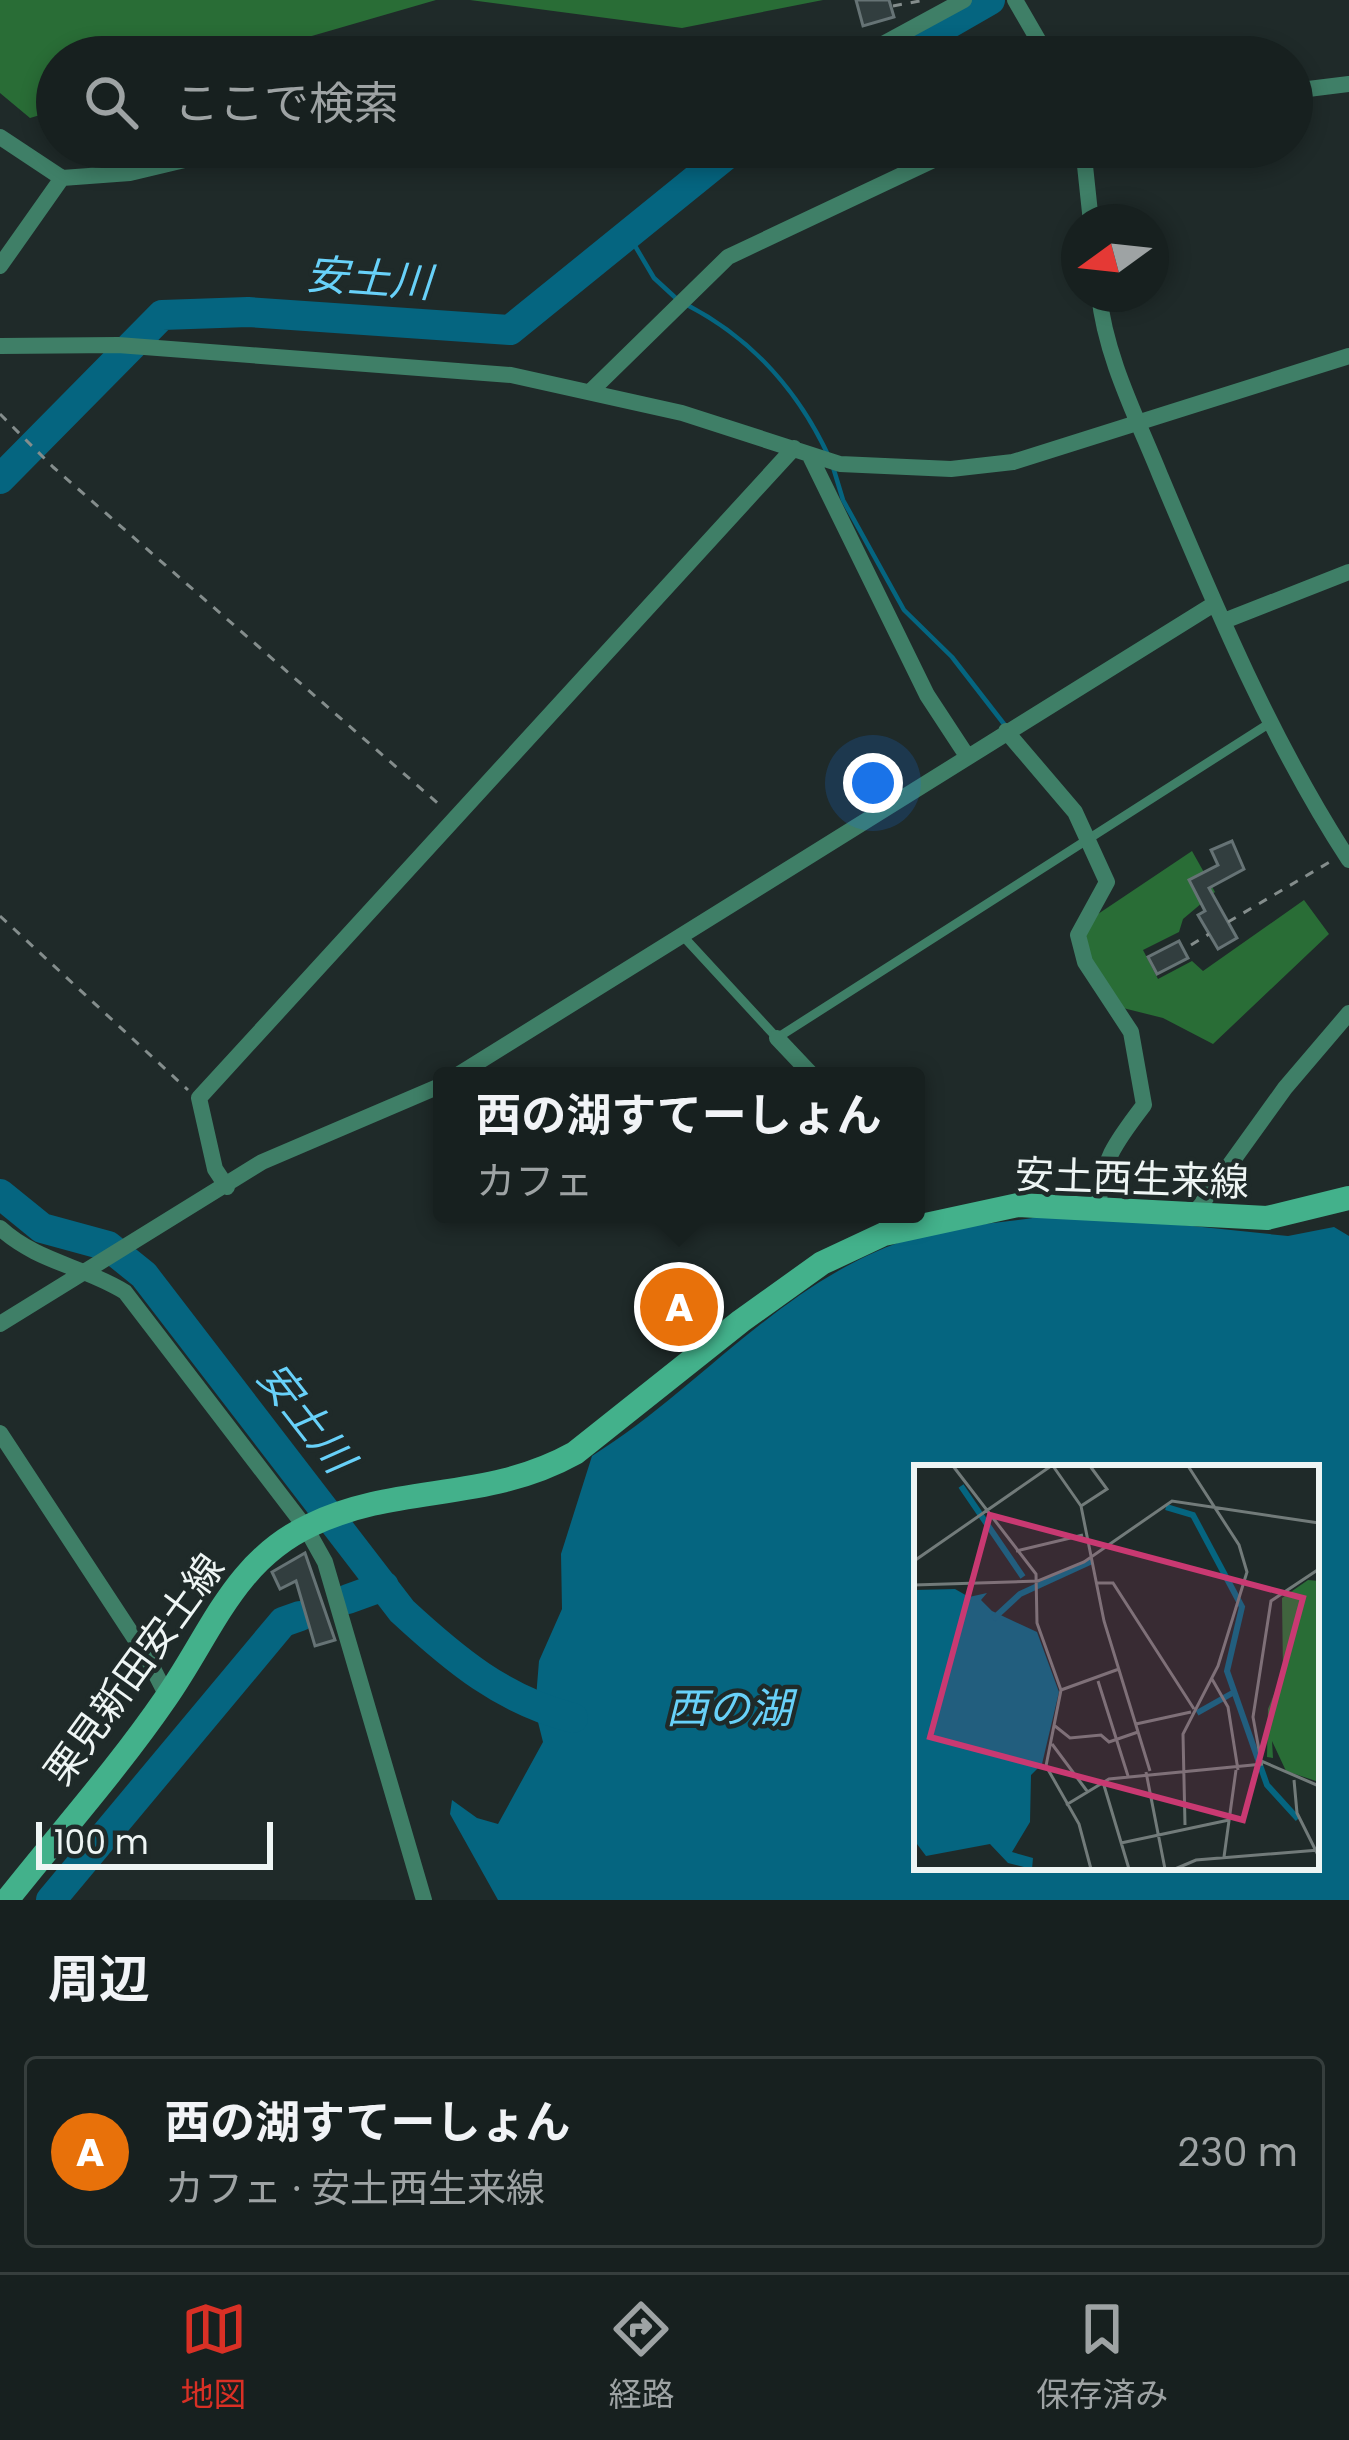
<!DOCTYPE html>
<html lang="ja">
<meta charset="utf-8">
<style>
:root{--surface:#17201f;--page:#202828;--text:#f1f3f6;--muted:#9ea3a4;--line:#363e3d;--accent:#d93025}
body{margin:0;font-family:Poppins,"Noto Sans JP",sans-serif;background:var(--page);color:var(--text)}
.compass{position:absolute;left:1061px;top:204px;width:108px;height:108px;border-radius:50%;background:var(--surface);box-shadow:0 6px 18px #0003;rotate:255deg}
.scale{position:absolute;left:36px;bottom:30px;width:237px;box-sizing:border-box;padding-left:12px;border:6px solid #eef5f4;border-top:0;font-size:33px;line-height:42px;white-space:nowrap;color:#eef5f4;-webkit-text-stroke:9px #1f2a29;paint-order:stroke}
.you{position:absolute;left:873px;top:783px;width:42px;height:42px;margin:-30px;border:9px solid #fff;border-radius:50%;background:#1a73e8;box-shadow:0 0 0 18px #1a73e833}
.badge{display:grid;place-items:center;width:78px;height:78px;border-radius:50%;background:var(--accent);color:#fff;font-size:39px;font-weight:700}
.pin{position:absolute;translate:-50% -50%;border:6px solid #fff;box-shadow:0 3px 12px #0006}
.popup{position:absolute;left:433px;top:1067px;width:492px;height:156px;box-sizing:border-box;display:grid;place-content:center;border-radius:12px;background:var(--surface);filter:drop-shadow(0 3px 9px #0005);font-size:39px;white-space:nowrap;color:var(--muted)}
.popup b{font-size:45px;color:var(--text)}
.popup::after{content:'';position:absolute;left:50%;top:100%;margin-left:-24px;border:24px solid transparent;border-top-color:var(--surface)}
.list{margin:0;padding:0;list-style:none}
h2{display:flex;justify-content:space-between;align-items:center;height:156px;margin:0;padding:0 48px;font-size:51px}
h2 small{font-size:39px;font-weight:400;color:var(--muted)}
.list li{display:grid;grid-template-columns:78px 1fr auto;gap:36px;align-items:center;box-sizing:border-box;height:192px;margin:0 24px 24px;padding:0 24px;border:3px solid var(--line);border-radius:12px}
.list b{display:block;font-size:45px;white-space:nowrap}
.list p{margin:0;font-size:39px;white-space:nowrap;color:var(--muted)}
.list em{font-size:39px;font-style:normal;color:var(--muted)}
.icon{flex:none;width:66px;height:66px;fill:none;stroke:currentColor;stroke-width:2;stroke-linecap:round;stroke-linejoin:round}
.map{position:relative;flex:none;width:1349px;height:1900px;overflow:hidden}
.search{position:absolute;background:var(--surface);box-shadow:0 6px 18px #0003;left:36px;right:36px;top:36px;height:132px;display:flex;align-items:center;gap:30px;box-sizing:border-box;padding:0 42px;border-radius:66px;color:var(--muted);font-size:45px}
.sheet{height:372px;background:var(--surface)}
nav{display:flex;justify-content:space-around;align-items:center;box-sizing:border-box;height:168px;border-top:3px solid var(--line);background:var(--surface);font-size:33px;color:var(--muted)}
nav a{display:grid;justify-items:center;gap:6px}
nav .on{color:var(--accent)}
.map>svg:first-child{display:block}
.forest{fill:#296d36}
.water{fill:#056580;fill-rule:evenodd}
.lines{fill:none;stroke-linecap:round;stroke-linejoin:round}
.stream{stroke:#056580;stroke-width:4.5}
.river{stroke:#056580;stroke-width:30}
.building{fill:#323e3f;stroke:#667375;stroke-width:3}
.path{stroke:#848d8c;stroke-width:3;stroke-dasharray:9 9;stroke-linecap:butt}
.lane{stroke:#3f7f67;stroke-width:9}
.street{stroke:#3f7f67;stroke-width:16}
.secondary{stroke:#43b18b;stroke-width:24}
.labels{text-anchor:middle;stroke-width:9;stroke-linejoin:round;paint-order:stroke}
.street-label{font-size:39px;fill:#eef5f4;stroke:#1f2a29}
.water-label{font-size:42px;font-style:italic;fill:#68d1f9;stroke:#1f2a29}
.inset-river{fill:none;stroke:#056580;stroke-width:6}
.inset-road{fill:none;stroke:#727b7a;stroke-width:3}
.view{fill:#c93972;fill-opacity:0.15;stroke:#c93972;stroke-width:6}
.inset-edge{fill:none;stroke:#eef5f4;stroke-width:6}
</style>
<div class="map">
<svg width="1349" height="1900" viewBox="0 0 1349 1900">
<rect width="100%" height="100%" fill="#1f2a29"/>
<path class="forest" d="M0,0H436L239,57H57V110L30,118L0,93Z
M470,0H823L682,28Z
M1192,851L1215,892L1183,919L1179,932L1143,950L1158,979L1192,961L1203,971L1304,900L1329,934L1213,1044L1163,1018L1119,1007L1090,963L1083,937L1095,916Z"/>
<path class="water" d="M1039,1217L1144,1221L1288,1236L1334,1227L1349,1236V1900H498L450,1814L452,1800L477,1818L498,1824L543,1742L535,1710L539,1661L562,1609L561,1554L592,1456C698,1390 780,1284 903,1241C944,1226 996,1224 1039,1217ZM917,1468H1316V1867H917Z"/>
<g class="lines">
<path class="stream" d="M628,234L654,278L679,301
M689,306C752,339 799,392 829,457
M833,467L843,500L904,610L952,657L1004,724"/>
<path class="river" d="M891,57L990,0
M0,479L162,315L248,312L510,330L736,147
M0,1194L42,1228L108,1246L144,1275L402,1611C455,1660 503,1700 573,1718
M348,1599L384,1586
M51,1900L283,1622L300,1616"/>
</g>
<path class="building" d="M856,0H889L894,17L863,26Z
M1232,841L1244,869L1209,888L1237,938L1218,949L1198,915L1205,911L1189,880L1218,865L1211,850Z
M1179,941L1188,958L1157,974L1148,957Z
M688,1275L716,1302L670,1346L642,1312Z
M305,1553L335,1640L315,1646L296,1581L280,1589L272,1572Z"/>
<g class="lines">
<path class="path" d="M893,6L925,0
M0,414L53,467L442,807
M0,916L188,1090
M1228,922L1333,860
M1191,945L1209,934"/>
<path class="lane" d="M681,934L777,1038L1273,721"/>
<path class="street" d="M1015,0L1048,57
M859,57L964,0
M1292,91L1349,84
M0,137L62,178L130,173L239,147
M1083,147L1091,222
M0,266L62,178
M1099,294C1105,356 1137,418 1160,475C1215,606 1272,742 1349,860
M0,346L118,345L511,375L682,413L840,464L951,469L1013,462L1349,356
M593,389L728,257L961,147
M809,454L927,695L967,756
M1224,621L1349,572
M1006,731L1075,812L1107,882L1078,935L1085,962L1131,1032L1144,1105C1118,1139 1099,1163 1099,1207
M777,1038L813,1076
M456,1076L1214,604
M227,1187L215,1169L199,1098L794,448
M1195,1213L1285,1088L1349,1013
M0,1228C37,1262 83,1266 125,1292L306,1528L325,1562L424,1900
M0,1324L262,1162L442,1085
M0,1433L147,1657L167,1696"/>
<path class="secondary" d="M7,1900C60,1833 118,1768 166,1698C212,1632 234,1561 311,1525C398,1483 485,1503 575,1453L741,1321L822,1263L884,1234L1018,1205L1267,1218L1349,1198"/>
</g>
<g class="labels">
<g class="street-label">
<text transform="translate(1132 1178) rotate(2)" y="14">安土西生来線</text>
<text transform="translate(134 1669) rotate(-54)" y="14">栗見新田安土線</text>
</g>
<g class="water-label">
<text transform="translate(369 278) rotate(4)" y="15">安土川</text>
<text transform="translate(306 1417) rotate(52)" y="15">安土川</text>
<text x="729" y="1723">西の湖</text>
</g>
</g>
<g transform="translate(914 1465)">
<rect width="405" height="405" fill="#1f2a29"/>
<path d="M394,115L405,116V317L372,306L358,276L359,293L353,292L354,244L369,207L368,133Z" fill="#296d36"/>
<path d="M41,124L55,132L73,128L67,135L78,146L123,167L145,227L128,299L117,310L116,357L98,387L119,393L118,404L94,398L76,379L12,391L0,375V125Z" fill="#056580"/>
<path class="inset-river" d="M47,21L109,112M252,42L279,50L328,142L313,206L353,320L384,354M79,154L106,129L178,96M283,248L322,226"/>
<path class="inset-road" d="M39,1L122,109L123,158L147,225L132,301L165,359L177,404M139,1L167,41L190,156L236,306M167,41L193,24L176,1M102,86L169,70M0,96L137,1M405,104L357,136L339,252L347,296L405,321M183,118H199L280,244M0,120L124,116L170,97L258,36L405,58M298,214L314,242L324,305M184,216L214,311M147,225L205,204M222,259L277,247M141,261L156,273L187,270L195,277L224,267M138,279L173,326M232,307L251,404M380,315L383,348L405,392M189,317L215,404M152,340L195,314L349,299M271,360L269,269L304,201L333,107L325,80L274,1M207,378L315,355M310,392L322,305M261,404L282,395L405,385"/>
<path class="view" d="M76,50L389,133L329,355L16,272Z"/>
<rect width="405" height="405" class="inset-edge"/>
</g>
</svg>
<svg class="compass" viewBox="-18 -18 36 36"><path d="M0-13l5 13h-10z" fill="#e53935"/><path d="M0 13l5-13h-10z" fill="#9ea3a4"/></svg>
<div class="scale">100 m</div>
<div class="you"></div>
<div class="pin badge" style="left:679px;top:1307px;background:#e8710a">A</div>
<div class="popup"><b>西の湖すてーしょん</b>カフェ</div>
<div class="search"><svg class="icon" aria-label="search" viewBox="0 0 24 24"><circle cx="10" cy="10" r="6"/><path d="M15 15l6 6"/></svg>ここで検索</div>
</div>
<section class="sheet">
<h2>周辺<small></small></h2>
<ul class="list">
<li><span class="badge" style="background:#e8710a">A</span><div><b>西の湖すてーしょん</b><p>カフェ · 安土西生来線</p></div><em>230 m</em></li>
</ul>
</section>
<nav>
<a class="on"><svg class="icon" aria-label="map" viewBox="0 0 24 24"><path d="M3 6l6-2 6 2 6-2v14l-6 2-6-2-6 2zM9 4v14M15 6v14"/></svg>地図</a>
<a><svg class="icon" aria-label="directions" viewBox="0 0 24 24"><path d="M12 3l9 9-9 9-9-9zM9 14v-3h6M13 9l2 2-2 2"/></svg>経路</a>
<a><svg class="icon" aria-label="saved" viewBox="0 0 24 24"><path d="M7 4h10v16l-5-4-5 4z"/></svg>保存済み</a>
</nav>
